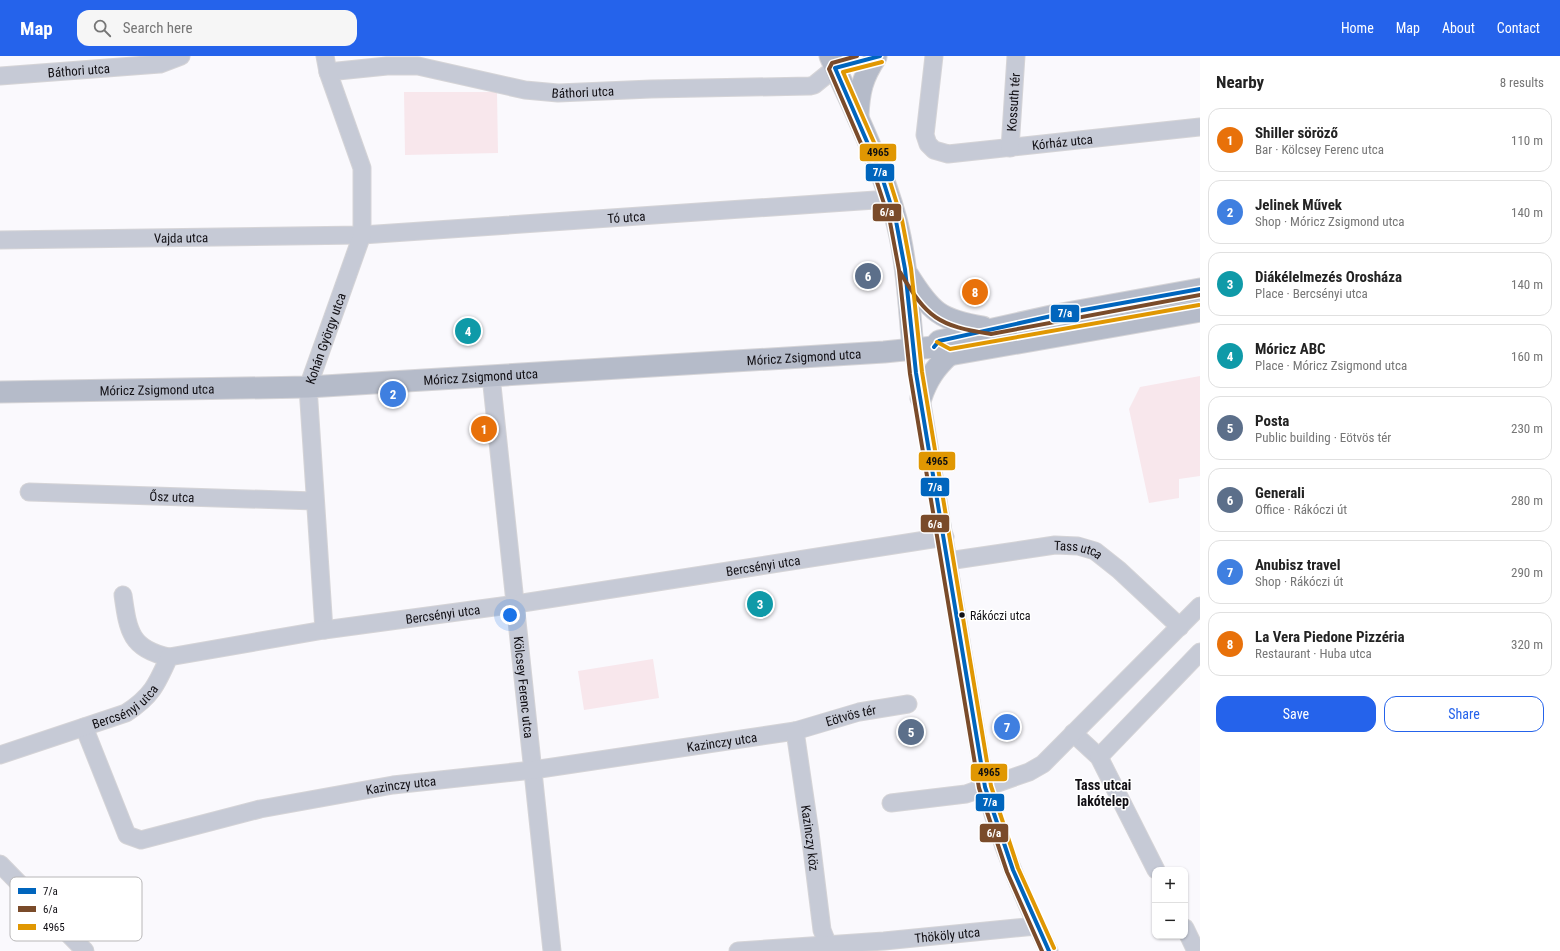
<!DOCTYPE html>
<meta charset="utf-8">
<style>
:root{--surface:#fff;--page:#f6f6f6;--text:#222;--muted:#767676;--line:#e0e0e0;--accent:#2563eb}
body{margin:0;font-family:"Roboto Condensed",sans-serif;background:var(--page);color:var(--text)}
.controls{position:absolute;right:12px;bottom:12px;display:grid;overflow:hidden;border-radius:8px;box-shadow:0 1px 3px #0004}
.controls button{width:36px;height:36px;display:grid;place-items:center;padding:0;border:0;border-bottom:1px solid var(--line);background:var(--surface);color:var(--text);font:20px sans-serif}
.you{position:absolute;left:510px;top:559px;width:14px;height:14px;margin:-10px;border:3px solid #fff;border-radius:50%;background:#1a73e8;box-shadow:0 0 0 6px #1a73e833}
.badge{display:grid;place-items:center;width:26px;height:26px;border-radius:50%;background:var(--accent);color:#fff;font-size:13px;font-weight:700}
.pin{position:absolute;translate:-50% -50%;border:2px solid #fff;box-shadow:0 1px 4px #0006}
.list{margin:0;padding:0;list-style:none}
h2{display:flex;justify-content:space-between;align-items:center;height:52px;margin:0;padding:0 16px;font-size:17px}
h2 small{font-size:13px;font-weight:400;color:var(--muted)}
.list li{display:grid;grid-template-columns:26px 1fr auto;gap:12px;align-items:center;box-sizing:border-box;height:64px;margin:0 8px 8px;padding:0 8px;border:1px solid var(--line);border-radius:12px}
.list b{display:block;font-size:15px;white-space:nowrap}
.list p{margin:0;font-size:13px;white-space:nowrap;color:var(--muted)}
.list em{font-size:13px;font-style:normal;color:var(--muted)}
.actions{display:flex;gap:8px;padding:12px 16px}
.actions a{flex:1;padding:9px 0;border:1px solid var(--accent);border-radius:12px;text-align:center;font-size:14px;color:var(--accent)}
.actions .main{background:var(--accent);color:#fff}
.icon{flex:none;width:22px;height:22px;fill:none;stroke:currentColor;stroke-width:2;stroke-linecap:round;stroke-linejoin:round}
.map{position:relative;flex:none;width:1200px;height:895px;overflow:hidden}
header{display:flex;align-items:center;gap:24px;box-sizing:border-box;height:56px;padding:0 20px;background:var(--accent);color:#fff}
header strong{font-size:19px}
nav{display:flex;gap:22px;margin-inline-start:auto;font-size:14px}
.search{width:280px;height:36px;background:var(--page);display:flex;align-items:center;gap:10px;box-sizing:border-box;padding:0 14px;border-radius:12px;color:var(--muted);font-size:15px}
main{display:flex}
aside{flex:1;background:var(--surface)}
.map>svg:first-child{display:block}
.green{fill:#f8e7ec}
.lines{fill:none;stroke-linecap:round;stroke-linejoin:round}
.minor-casing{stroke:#d5d4d7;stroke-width:19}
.major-casing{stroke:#d5d4d7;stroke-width:23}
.minor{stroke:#c6cad6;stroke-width:17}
.major{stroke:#b5bbc9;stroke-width:21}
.bus-1-casing{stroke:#fff;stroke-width:7}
.bus-2-casing{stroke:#fff;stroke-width:7}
.bus-3-casing{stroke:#fff;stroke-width:7}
.bus-1{stroke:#0065bd;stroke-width:4}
.bus-2{stroke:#7a4b2a;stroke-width:4}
.bus-3{stroke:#e09702;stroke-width:4}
.bus-dot{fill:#110f14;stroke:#fff;stroke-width:1.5}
.labels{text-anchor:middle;stroke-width:3;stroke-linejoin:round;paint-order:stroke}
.bus-label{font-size:12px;fill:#110f14;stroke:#fff;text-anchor:start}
.street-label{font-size:13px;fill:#110f14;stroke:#fff}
.neighbourhood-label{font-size:14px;font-weight:bold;fill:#110f14;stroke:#fff}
.key{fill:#fff;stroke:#b8b7b8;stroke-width:1}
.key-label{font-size:11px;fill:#110f14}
.line-badge{stroke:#fff;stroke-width:1.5}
.badge-label{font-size:11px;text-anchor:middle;font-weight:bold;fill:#fff}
.pale-badge-label{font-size:11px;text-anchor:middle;font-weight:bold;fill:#111}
</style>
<header>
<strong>Map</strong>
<div class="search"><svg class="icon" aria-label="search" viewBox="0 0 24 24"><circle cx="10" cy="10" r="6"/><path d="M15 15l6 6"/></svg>Search here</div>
<nav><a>Home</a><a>Map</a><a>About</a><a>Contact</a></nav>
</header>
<main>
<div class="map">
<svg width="1200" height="895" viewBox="0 0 1200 895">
<rect width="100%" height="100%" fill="#faf9fd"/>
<path class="green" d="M404,36H497L498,97L405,99Z
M1200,320V420L1179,423V442L1149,447L1129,353L1140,331Z
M653,603L659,642L584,654L578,615Z"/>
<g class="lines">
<g class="minor-casing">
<g id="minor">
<path id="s1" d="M934,0L925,79L928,88L934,94L948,98L1200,71"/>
<path id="s2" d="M328,16L387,10H418L525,34L558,37L651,33L810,30L814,29L835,12"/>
<path id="s3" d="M0,20L160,8L181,0"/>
<path id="s4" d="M1010,92L1016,0"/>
<path id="s5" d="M0,184L362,179L890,143"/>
<path d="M913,293L985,731C1000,786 1023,843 1049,895"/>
<path id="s6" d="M491,320L552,895"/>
<path id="s7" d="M29,436L315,445"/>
<path id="s8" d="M948,505L1055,489L1078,490L1095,495L1119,514L1180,571"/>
<path d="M123,539C128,574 130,593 169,601"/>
<path id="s9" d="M324,574L308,331L362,179V112L328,16L325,0"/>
<path id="s10" d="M84,671L127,779L141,784L260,753L393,729L533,714L795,675L859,656L908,648"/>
<path id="s11" d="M795,675L810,777L822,874L828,889"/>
<path d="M1073,677L1099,701L1156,814"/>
<path id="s12" d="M0,699L126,657C152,640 157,628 169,601L324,574L516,548L945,481"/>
<path d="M1099,701L1200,596"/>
<path d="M891,747L966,738L1029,716L1043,708L1200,550"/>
<path d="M0,808L85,895"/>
<path d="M1185,872L1196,895"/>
<path id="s13" d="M738,895L884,885L1036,870"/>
</g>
</g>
<g class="major-casing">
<g id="major">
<path d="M830,0C854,54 881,107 896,163C907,205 909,250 913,293"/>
<path d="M858,60C859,36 862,22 876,1"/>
<path d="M908,219C931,256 940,264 983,271"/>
<path d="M934,291L939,285L1056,259L1200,233"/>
<path id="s14" d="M0,336L308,331L884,296L934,291L949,299L1200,255"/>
<path d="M921,342C927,324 935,312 949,299"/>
</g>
</g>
<use href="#minor" class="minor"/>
<use href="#major" class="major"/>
<g class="bus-1-casing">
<path id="bus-1" d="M880,0L835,12L881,118L896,165L905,213L916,317L985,731L1013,814L1049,895
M934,291L939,285L1056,259L1200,233"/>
</g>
<g class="bus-2-casing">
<path id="bus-2" d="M857,0L832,7L829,13L875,120L890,166L899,214L910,318L979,732L1007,816L1042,895
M900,216C927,262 938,270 991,278L1200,239"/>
</g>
<g class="bus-3-casing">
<path id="bus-3" d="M882,6L843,16L887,116L902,164L911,212L922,316L991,730L1018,812L1054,892
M937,286L950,293L1199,249"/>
</g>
<use href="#bus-1" class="bus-1"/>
<use href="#bus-2" class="bus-2"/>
<use href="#bus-3" class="bus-3"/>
</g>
<circle class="bus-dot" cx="962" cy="559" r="3.5"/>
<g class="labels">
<g class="bus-label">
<text x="970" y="564">Rákóczi utca</text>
</g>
<g class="street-label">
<text dy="5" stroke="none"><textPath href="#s3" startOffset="79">Báthori utca</textPath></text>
<text dy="5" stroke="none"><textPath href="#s2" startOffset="258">Báthori utca</textPath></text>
<text dy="5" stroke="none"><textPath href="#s4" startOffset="46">Kossuth tér</textPath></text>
<text dy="5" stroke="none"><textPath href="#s1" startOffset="227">Kórház utca</textPath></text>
<text dy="5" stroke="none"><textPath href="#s5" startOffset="627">Tó utca</textPath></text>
<text dy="5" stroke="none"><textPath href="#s5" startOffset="181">Vajda utca</textPath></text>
<text dy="5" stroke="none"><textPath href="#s9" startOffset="295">Kohán György utca</textPath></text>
<text dy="5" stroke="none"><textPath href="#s14" startOffset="805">Móricz Zsigmond utca</textPath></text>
<text dy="5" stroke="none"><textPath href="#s14" startOffset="481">Móricz Zsigmond utca</textPath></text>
<text dy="5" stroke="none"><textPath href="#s14" startOffset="157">Móricz Zsigmond utca</textPath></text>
<text dy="5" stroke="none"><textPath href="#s7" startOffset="143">Ősz utca</textPath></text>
<text dy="5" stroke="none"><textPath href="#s8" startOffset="132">Tass utca</textPath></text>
<text dy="5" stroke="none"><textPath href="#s12" startOffset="806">Bercsényi utca</textPath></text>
<text dy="5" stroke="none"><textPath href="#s12" startOffset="482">Bercsényi utca</textPath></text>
<text dy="5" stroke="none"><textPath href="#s6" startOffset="313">Kölcsey Ferenc utca</textPath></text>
<text dy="5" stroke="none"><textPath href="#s12" startOffset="135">Bercsényi utca</textPath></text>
<text dy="5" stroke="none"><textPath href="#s10" startOffset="853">Eötvös tér</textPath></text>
<text dy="5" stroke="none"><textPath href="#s10" startOffset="721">Kazinczy utca</textPath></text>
<text dy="5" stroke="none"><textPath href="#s10" startOffset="397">Kazinczy utca</textPath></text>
<text dy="5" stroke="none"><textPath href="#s11" startOffset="108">Kazinczy köz</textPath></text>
<text dy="5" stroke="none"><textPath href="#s13" startOffset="210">Thököly utca</textPath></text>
</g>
<g class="neighbourhood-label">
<text x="1103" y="734">Tass utcai<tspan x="1103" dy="16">lakótelep</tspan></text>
</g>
</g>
<rect x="10" y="821" width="132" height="64" rx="6" class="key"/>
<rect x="18" y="832" width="18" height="6" fill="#0065bd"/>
<rect x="18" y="850" width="18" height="6" fill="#7a4b2a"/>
<rect x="18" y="868" width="18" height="6" fill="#e09702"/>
<g class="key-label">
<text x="43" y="839">7/a</text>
<text x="43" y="857">6/a</text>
<text x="43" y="875">4965</text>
</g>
<g class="line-badge">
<rect x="859" y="87" width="38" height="19" rx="4" fill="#e09702"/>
<rect x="865" y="107" width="30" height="19" rx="4" fill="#0065bd"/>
<rect x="872" y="147" width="30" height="19" rx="4" fill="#7a4b2a"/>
<rect x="1050" y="248" width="30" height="19" rx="4" fill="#0065bd"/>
<rect x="918" y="395" width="38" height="20" rx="4" fill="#e09702"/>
<rect x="920" y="421" width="30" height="20" rx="4" fill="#0065bd"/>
<rect x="920" y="458" width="30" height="19" rx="4" fill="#7a4b2a"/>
<rect x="970" y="707" width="38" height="19" rx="4" fill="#e09702"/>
<rect x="975" y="737" width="30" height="19" rx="4" fill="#0065bd"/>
<rect x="979" y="767" width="30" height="20" rx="4" fill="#7a4b2a"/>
</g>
<g class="badge-label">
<text x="880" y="120">7/a</text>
<text x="887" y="160">6/a</text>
<text x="1065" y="261">7/a</text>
<text x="935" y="435">7/a</text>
<text x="935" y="472">6/a</text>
<text x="990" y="750">7/a</text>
<text x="994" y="781">6/a</text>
</g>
<g class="pale-badge-label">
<text x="878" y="100">4965</text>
<text x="937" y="409">4965</text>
<text x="989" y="720">4965</text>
</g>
</svg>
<div class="controls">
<button>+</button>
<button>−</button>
</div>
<div class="you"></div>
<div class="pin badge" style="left:484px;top:373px;background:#e8710a">1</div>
<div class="pin badge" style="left:393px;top:338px;background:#3f7fe0">2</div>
<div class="pin badge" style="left:760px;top:548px;background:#0f9aa8">3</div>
<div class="pin badge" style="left:468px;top:275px;background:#0f9aa8">4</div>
<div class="pin badge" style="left:911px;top:676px;background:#5c6f8a">5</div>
<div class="pin badge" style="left:868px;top:220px;background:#5c6f8a">6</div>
<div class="pin badge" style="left:1007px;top:671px;background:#3f7fe0">7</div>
<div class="pin badge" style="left:975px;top:236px;background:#e8710a">8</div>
</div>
<aside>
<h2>Nearby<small>8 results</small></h2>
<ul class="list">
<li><span class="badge" style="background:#e8710a">1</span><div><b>Shiller söröző</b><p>Bar · Kölcsey Ferenc utca</p></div><em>110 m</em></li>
<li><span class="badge" style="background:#3f7fe0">2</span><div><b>Jelinek Művek</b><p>Shop · Móricz Zsigmond utca</p></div><em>140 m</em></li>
<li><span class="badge" style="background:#0f9aa8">3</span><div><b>Diákélelmezés Orosháza</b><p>Place · Bercsényi utca</p></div><em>140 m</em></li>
<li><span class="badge" style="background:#0f9aa8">4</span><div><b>Móricz ABC</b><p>Place · Móricz Zsigmond utca</p></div><em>160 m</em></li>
<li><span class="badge" style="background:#5c6f8a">5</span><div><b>Posta</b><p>Public building · Eötvös tér</p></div><em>230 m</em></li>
<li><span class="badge" style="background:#5c6f8a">6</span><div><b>Generali</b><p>Office · Rákóczi út</p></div><em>280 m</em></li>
<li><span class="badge" style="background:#3f7fe0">7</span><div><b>Anubisz travel</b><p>Shop · Rákóczi út</p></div><em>290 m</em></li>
<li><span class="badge" style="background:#e8710a">8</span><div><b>La Vera Piedone Pizzéria</b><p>Restaurant · Huba utca</p></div><em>320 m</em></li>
</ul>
<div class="actions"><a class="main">Save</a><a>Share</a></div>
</aside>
</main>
